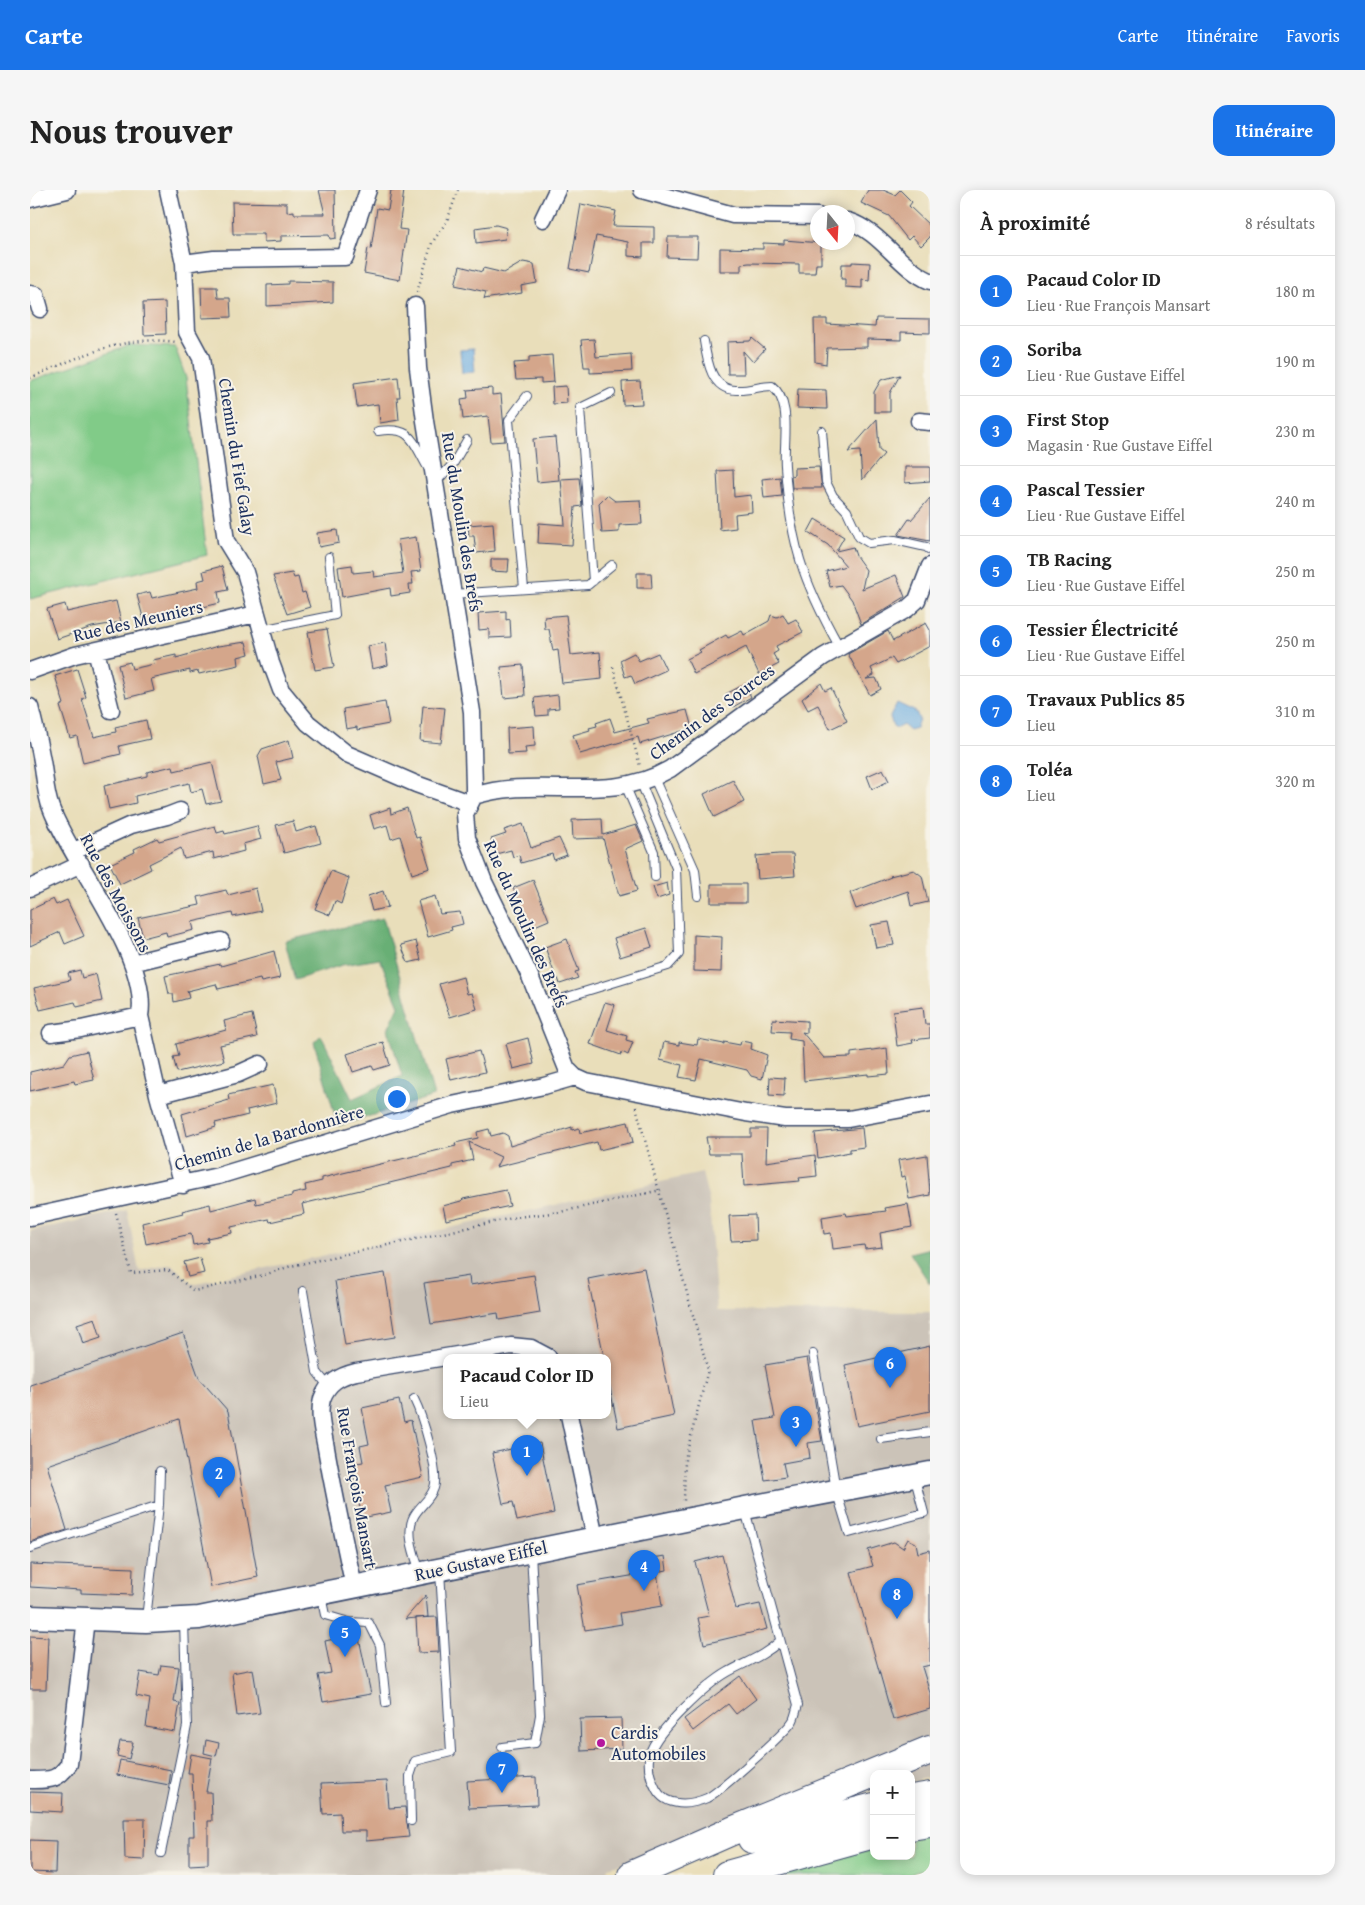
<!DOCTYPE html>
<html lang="fr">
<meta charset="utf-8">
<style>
:root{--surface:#fff;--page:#f6f6f6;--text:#222;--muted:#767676;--line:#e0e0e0;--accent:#1a73e8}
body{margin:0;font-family:"Gentium Book Plus",serif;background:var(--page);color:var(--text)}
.controls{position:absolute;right:15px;bottom:15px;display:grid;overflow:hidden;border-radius:10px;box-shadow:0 2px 12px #0003}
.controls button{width:45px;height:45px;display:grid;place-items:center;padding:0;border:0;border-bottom:1px solid var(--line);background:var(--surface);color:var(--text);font:25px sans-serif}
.compass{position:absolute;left:780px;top:15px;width:45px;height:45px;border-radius:50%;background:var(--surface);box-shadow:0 2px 12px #0003;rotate:162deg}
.you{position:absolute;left:366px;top:908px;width:18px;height:18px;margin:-12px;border:4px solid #fff;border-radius:50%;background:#1a73e8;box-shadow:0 0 0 8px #1a73e833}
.badge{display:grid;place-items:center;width:32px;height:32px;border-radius:50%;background:var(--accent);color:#fff;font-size:16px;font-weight:700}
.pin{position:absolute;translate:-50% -41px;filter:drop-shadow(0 1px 2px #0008)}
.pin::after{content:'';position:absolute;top:26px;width:18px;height:15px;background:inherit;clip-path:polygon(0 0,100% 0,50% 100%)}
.popup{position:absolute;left:413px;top:1164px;width:168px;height:65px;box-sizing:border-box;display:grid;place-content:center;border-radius:10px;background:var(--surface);filter:drop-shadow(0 1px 4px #0005);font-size:16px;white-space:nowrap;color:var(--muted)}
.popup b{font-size:19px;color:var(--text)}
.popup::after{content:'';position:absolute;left:50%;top:100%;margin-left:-10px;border:10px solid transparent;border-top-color:var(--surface)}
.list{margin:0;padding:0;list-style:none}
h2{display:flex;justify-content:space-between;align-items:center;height:65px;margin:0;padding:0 20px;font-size:21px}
h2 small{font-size:16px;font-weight:400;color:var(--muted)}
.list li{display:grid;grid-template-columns:32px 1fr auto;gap:15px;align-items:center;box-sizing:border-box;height:70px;padding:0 20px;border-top:1px solid var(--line)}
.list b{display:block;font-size:19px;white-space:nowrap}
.list p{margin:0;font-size:16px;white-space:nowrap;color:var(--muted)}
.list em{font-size:16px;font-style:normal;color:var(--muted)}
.map{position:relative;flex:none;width:900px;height:1685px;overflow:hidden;border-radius:15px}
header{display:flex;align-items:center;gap:30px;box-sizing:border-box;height:70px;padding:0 25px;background:var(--accent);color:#fff}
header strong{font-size:24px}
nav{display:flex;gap:28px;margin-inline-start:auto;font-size:18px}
.intro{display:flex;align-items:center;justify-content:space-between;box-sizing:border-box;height:120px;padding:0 30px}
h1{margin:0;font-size:35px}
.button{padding:12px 22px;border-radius:15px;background:var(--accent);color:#fff;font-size:18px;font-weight:700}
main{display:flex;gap:30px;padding:0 30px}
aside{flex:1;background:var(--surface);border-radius:15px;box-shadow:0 2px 12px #0003}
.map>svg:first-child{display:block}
.industrial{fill:#cbc3b8;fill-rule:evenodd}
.green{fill:#81cb88;stroke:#4e7d73}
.forest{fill:#68af74;stroke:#426f69}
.water{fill:#6dade0;stroke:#446e9f}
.building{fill:#d4a68b}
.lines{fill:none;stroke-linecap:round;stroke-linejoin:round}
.lane-casing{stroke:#3a496c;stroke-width:10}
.street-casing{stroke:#3a496c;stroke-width:19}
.secondary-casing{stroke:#3a496c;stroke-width:25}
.highway-casing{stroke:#3a496c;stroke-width:30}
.path{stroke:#3a496c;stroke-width:2.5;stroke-dasharray:1 4;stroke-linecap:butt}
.lane{stroke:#fff;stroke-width:8}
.street{stroke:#fff;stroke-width:16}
.secondary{stroke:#fff;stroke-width:22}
.highway{stroke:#fff;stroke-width:28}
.poi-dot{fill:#b5179e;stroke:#f7f3e8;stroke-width:2}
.labels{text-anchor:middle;stroke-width:4;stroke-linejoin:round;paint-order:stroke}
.street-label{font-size:18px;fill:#1b2f5e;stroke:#f7f3e8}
.poi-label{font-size:18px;fill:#1b2f5e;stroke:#f7f3e8;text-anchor:start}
</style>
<header>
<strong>Carte</strong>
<nav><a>Carte</a><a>Itinéraire</a><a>Favoris</a></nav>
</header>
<div class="intro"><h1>Nous trouver</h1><a class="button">Itinéraire</a></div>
<main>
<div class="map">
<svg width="900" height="1685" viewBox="0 0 900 1685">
<rect width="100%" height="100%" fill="#f7f3e8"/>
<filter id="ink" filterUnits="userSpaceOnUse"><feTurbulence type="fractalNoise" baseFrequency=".02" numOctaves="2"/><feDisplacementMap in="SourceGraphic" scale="10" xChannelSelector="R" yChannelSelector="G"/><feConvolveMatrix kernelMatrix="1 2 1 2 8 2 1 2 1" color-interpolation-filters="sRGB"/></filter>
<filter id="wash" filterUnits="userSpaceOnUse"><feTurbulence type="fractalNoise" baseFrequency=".0096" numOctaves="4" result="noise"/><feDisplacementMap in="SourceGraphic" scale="20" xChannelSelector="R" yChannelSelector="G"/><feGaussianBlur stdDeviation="1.12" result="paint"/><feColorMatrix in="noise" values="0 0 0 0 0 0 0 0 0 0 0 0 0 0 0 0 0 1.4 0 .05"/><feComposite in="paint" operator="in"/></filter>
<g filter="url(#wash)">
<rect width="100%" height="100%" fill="#e9deba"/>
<path class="industrial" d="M672,983L679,1011L687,1121L900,1122V1587L881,1592V1584H844V1600L727,1637L578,1677L576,1685H0V1041L97,1020L109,1081L141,1074L163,1094ZM417,1167H577V1225H417Z"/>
<path class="green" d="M101,155L145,157L156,188L177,365L0,409V191Z
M900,1643V1677L878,1685H730L844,1650V1666H881V1645Z"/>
<path class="forest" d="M353,728L404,906L308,936L284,852L291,845L322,909L372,886L358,839L369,816L350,769L312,775L265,790L255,751Z
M900,1058V1094L880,1063Z"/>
<path class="water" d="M443,159L445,182L432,183L430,160Z
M867,513L886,522L889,529L886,538L879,540L873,535L867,538L863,536L860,527Z"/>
<g id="blocks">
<path class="building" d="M289,0H305L306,48L300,49L299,45L251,46V51L234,52V44H203L202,12L257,13V22L264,21V24H295Z
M361,0H374L369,39L377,40L370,90L334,83L338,58L341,59L347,18L358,20Z
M838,0H853L865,5L870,0L882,12L879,16L900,36V47L891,56L882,46L878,50L859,26L831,13Z
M551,14L586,21L583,36L624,37V53H613V67L598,66V52L566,46L559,83L540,79Z
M466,35L477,38L475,49L446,53L445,38Z
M638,47H668L667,68L637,67Z
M754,50L791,53V74H786L785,83H769V74L719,73L711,74V81H690V58L733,59V53L754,54Z
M493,72L504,74L507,93L491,96L492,103L454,109L456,102L425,95L430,76L452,82L453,78L474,83Z
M822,72L840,73L839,90L832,89V98L815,97V89H811L812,74H822Z
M258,91L303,92V112L237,116V95L258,94Z
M171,97H187L188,108H200L201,127L172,128Z
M135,112L136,144L114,145L113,113Z
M846,128L900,129V143L871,142V150L837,149V157L797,158L796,174L785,172L784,129H797V134L845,137Z
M722,148L735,159L723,172L713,161L714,184H698L697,152L720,151Z
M564,149L566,167L601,164L602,181L560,183V177H554L551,150Z
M522,165L524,192L511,193V189L486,190L484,173L499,172V167Z
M870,185L860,203V222H844V202L851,190Z
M368,187L370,207H367L369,230L350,233L348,214L327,217L324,193Z
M610,191L612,214L593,215L592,192Z
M536,196L537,213L523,214L522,197Z
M462,198V205L471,204L475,251L461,252L458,226L433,229L431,209L438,208L437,200Z
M768,199L796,200L797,219L767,218Z
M847,229L849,260L854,264L832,290L830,261L818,262Z
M525,247L529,290L507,292L503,249Z
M789,277L792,298H762L761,286L764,285V278Z
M875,277H900V291L875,293Z
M703,280L704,307L721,305L722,322L705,324L706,338L690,340L687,281Z
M750,287L752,306L734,308L732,289Z
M549,288L552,316L545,317L542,355L508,353L509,333L535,335L531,289Z
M577,305L585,311L610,310L612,334L589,335V342L572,343L569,313Z
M900,308V351L868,345L879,329L881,330Z
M785,329L814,347L806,361L823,357L826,366L836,380L832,399L866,385L875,407L831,434L822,410L811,395L800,397L796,381L816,376L798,355L778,342Z
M463,333L465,361L446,363L444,346H439L438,335Z
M307,340L309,353L289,357L287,343Z
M386,347L391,381L381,382L383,394H379L380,403L361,406L360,398L312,407L308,377L322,375L323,383L343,381L344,387L373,383L368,350Z
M461,369H479L478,382L461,381Z
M192,376L198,400L188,402L190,413L114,431L107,405L120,402L122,408L168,398L167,391L175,389L173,381Z
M262,383L264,388L268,387L272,403L275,402L280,417L257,424L243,386Z
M607,383H621L622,398H607Z
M86,411L91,432L62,437L27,449L17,419L35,414L37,422Z
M476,421V430L480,429L481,447L459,448V439L449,440L448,423Z
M753,424L758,433L766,429L773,442L746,456L748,461L743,464L749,474L729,484L716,457L664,484L657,469L671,462L669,460L696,445L698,448L712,441L714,445L739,431L741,425L747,427Z
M536,425L541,465L570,462L572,489L532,493L528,460L523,461L519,439H515L514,427Z
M896,433L900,440V456L866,474L862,468L841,478L844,485L836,489L846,488L851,499L840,505L818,464L858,441L863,451Z
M297,439L304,477L285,480L278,442Z
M216,452L219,464L208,467L209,475L169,484L168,481L160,483V480L121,489L124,501L96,508L88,475L100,472L102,479L124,474L123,470L146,465V468L188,456Z
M355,453L358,475L342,479L338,456Z
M604,463L609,471L628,463L636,480L605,494L601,485L595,487L590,470Z
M493,475L495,506L474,508L471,477Z
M47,479L56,507L52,509L64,547L86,542L85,537L116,530L120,549L89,556L91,564L53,573L47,546L40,548L30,516L34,514L25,486Z
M791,493L795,501L801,498L817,531L800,539L788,515L778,520L772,509Z
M715,494L721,507L703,517L696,504Z
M528,505L529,518L518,519V525L506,526L504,508Z
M355,512L359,534L327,540V537L316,539L313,519Z
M393,516L415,518L411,553L390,551Z
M657,520L662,538L610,554L608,547L550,564L543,545L560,540L559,538L567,536L566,533L580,528L585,542L619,533L617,529Z
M504,536L505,556L495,557L496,563L478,564L477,538Z
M259,550L263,568L246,572L251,590L234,594L228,566L232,559Z
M182,572L191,611L176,614L172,599L161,602L159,593L105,606L106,613L79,619L74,596L117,586V582L143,576L144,581Z
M853,579L859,591L842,599L837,586Z
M703,590L714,612L684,627L674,604Z
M360,618L361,624L377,618L386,648L390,647L400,678L382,684L370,646L361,649L357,635L344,639L340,625Z
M572,629L573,645L606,635L613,651L595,659L607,701L589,706L573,648L543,649L542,630Z
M263,631L266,642L286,636L291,653L254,663L246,635Z
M493,634L501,658L529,648L537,665L524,670L522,664L491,673L489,665L483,667L481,660L466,664L461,649L476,644L474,640Z
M185,636L187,643L194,641L195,644L227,636L231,649L213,654L214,661L184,669L183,662L154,669L151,658L119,674L121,679L90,694L80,674L105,662L104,659L127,648L129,651Z
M749,664H763L765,686L728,689L726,666Z
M884,680L892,686L898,712L881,716L878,701L826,719L820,703L861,687L860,686Z
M301,681L319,688L311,714L305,711L300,725L285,719Z
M503,690L519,730L500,738L483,698Z
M637,693L639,705L627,709L623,697Z
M681,694H716V713H681Z
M226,698L231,721L203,727L202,723L162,732L164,740L137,747L136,742L113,748L108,728L170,715L168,707L196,700L198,705Z
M353,701L358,717L342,721L338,706Z
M405,706L410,724L430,722L433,734L421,737L422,740L398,747L388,711Z
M23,709L26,715L37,710L54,746L35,754L30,742L0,756V720Z
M859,732L864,755L846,758L841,735Z
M616,738L622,757L590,767L584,748Z
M664,745L692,747L691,782L664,781Z
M537,749L549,781L545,782L548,788L530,794L528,788H526L515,757Z
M386,751L391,770L378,773L371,755Z
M244,761L250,788L231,792L230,789L188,799L186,794L157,801L159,808L144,812L143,804H139L135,786L190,774L191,776Z
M50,780L52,788L66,784L72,811L47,817L45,812L10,820L4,798L40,790L38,783Z
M433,787L437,804L442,803L447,819L420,827L409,794Z
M575,812L585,815L577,840L597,846L596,850L603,852L598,865L592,862L591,865L560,854Z
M893,817L895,834H900V848L882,850L883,853L867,856L863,821Z
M222,824L227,847L190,855L194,871L147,882L143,867L149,866L146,854L196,840L194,831Z
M743,829L777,831V843L772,842L794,868L821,867V863L857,858L859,884L838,886V884L774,891L772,851L759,849L760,842L742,841Z
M498,848L504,874L483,879L476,854Z
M668,849L694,854V852L710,855L711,851L722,853L721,859L737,865L732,889L721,886L717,880L671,869L666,890L649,887L652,875L630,870L634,852L649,855V852L667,855Z
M353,852L360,875L344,880L342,876L323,882L317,864Z
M57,861L64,890L45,894L44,891L0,901V882L34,874L40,865Z
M449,861L455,882L421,890L416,869Z
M740,887L755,888L754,906L739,905Z
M243,895L247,913L217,920L218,925L185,933L186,937L157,946L152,924L199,910L198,905Z
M598,932L603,952L569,960L567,952L466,977L471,967L439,952L443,970L422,975V978L272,1014L274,1024L240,1032L239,1029L201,1037L202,1043L177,1048L178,1052L163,1055L161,1044L116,1054L112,1033L153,1023L152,1021L180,1014L181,1020L225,1008L226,1014L262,1006V1004L276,1001L275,995L292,991V988L426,956L425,953L448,948L447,942L459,939L461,946L473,943L478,946L480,956L542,937V940L549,938L550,943Z
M832,938L834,957L820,959V962L788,968L785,943Z
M721,939H737L736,972L785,965L787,986L769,988L770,991L714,996L712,964H679L676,947H721Z
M897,965L900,1005L879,1009L875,986L871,987L868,970Z
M476,1000L480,1016L416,1030L413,1016L431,1011L433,1009Z
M878,1014L882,1037L850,1043L852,1057L835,1059L834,1055L803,1059L801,1043L794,1044L792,1027L816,1023L817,1026L856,1021L855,1018Z
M725,1025L726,1050L701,1051L699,1026Z
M170,1068L174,1083L158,1087L154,1072Z
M614,1078L644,1226L588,1238L577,1183V1167H574L558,1089Z
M355,1083L365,1147L315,1155L305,1091Z
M504,1085L510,1123L469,1130L468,1123L401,1134L394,1093L439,1086L440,1095Z
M65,1128L71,1148L53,1154L47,1134Z
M153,1143L169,1188L198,1221L228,1387L181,1397L149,1229L17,1275L37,1340L0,1352V1195Z
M900,1156V1221L827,1236L815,1175Z
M777,1168L792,1251L778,1253L780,1268L753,1273L756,1287L735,1290L725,1231L745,1228L735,1175Z
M369,1210L374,1232L381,1230L393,1287L355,1295L361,1322L332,1328L321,1274L333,1272L330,1256L339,1254L332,1218Z
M510,1253L524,1323L487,1331L483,1312L473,1314L462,1263Z
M878,1349L886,1353L888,1363L900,1360V1475L892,1477L900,1503V1519L863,1530L821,1382L843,1376L838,1360L864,1352L873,1358Z
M692,1365L706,1419L730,1414L737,1439L674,1454L668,1428L679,1426L665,1372Z
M635,1366L637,1380L627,1382L632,1416L590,1423L592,1434L555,1440L547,1395L612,1384L610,1370Z
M0,1374L103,1378L102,1405L51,1403V1400L0,1397Z
M396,1405L398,1427L375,1429Z
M407,1427L409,1462L388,1463L386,1428Z
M328,1444L341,1504L293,1512L288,1485L301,1483L295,1451Z
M0,1446L18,1447L16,1499H0Z
M131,1475L149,1477L144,1512L150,1513L145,1542L116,1537L120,1509L106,1506L110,1482L129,1485Z
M223,1479L230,1523L207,1526L202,1483Z
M710,1486L726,1509L706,1524L698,1514L663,1541L654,1529Z
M591,1528L592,1559L551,1561L550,1529Z
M176,1550L189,1553L186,1566L174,1563Z
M90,1551L103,1552L99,1569L87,1566Z
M161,1564L182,1568L176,1602H181L182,1631H178V1674L159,1675V1646H164L162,1583H158Z
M90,1570L141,1580L139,1595L87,1585Z
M506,1587L507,1615L439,1618L437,1591Z
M357,1591L359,1618L375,1617L379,1647L336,1651V1641H311L310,1623L293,1624L291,1594Z
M0,1602L33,1603L32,1622L0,1620Z
M94,1629H115L114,1670L95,1669Z
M0,1650L26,1651L25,1683L0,1682Z"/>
</g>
</g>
<g filter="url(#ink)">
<use href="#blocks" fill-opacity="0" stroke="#3a496c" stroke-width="1"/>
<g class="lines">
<g class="lane-casing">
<path id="lane" d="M674,151C677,170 681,200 706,200C718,201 730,196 742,196C763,213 753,251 755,276C760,352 772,390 809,456
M348,241C383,236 382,251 398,278
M792,241L796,292L803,306L817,321L829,347L839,353L865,350L896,357L900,360
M406,292L423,274L437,250
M563,391L550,218L581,203
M494,399L479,230L497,206
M422,404L558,395L582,375
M231,440L305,425L299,367
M624,588L665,680L668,706
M596,597L624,662L625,687
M511,815L638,776L649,764L646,678L611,593
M273,1101L287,1182L298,1196
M783,1164L806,1300L819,1343L894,1323L885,1289
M384,1209C392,1225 410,1282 404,1298C400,1310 390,1315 384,1326C375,1342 385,1366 390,1382
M851,1249L900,1242
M715,1320L768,1515C766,1520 765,1528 762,1532C753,1545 689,1602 677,1608C661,1615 636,1618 626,1599C620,1588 617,1575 620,1563C627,1540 677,1494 698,1482C716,1472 734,1466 750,1451
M0,1358L129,1315
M291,1406L295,1425L319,1432L339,1433L350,1455L356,1513
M116,1429L129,1315L130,1281
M472,1557L505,1553L510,1525L501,1363
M381,1631L380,1586L385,1571L421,1562L410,1381
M131,1663L157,1536L154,1430"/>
</g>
<g class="street-casing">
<path id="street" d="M138,0L154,73L157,142L171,168L196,351L215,382L241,473L251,500L278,533L317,564L386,594L439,613
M612,0L703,25L788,26
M0,9L37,0
M513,29L527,0
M818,31C852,42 868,77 900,91
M154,73L184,69L315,67L338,0
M0,104L6,105L10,119
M385,116L388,178L395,231L442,522L444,597V606L435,624L437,648L454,692L499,784L537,879L545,887L556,892L716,923L755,929H818L900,914
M889,231L900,232
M66,461L81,520
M0,481L45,465L226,424
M0,517C5,537 10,557 13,577C15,590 16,606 21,618C42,674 120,766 110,826L128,905L153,995
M444,606C508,585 578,615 640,579L793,467L877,419L887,410L900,376
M44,661L101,635L137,626L150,621
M0,698L51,674
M102,773L191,751
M21,843L51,839L110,826
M128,905L208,884L230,874
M0,1027L188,986L422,915L514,896L545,887
M539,1225L565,1348
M324,1397C314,1350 304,1304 296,1258C293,1242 288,1224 292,1209C298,1192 310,1186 326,1182L481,1156L501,1158L518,1167
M0,1590C20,1590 27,1591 39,1574L56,1429"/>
</g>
<g class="secondary-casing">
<path id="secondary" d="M0,1427L116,1431L169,1428L715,1318L900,1283"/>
</g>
<g class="highway-casing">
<path id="highway" d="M881,1609L900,1606
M881,1636L900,1633
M722,1649L844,1617
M602,1685L702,1641L900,1560
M697,1685L844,1644"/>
</g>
<path class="path" d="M387,102L402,53L417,31L428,0
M0,188C47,168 93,144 146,152
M583,477L610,576
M606,917L678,1180L655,1269L654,1311
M86,1023L101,1083L138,1080L164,1101L234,1085L261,1076L487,1027L530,1022L631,1000"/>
<use href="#lane" class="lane"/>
<use href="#street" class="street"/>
<use href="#secondary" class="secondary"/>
<use href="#highway" class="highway"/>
</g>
</g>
<circle class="poi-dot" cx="571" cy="1553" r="5"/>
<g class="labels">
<g class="street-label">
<text transform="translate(207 267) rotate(81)" y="6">Chemin du Fief Galay</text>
<text transform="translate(432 332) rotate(81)" y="6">Rue du Moulin des Brefs</text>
<text transform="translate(108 431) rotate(-13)" y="6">Rue des Meuniers</text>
<text transform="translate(682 522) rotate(-36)" y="6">Chemin des Sources</text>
<text transform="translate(86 703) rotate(62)" y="6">Rue des Moissons</text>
<text transform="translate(496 734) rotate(66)" y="6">Rue du Moulin des Brefs</text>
<text transform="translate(239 948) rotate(-16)" y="6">Chemin de la Bardonnière</text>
<text transform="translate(327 1298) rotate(80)" y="6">Rue François Mansart</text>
<text transform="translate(451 1371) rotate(-12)" y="6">Rue Gustave Eiffel</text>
</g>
<g class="poi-label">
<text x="581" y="1549">Cardis<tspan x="581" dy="21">Automobiles</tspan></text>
</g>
</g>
</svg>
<div class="controls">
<button>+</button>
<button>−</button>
</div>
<svg class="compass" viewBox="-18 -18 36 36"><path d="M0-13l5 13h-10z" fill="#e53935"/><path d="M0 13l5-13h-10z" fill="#767676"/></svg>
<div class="you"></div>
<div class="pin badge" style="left:497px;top:1286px">1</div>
<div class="popup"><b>Pacaud Color ID</b>Lieu</div>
<div class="pin badge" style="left:189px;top:1308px">2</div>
<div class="pin badge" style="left:766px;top:1257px">3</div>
<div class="pin badge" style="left:614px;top:1401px">4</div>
<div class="pin badge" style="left:315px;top:1467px">5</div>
<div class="pin badge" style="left:860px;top:1198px">6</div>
<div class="pin badge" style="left:472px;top:1603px">7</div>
<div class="pin badge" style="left:867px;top:1429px">8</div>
</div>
<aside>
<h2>À proximité<small>8 résultats</small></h2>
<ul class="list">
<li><span class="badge">1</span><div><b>Pacaud Color ID</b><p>Lieu · Rue François Mansart</p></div><em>180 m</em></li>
<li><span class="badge">2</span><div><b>Soriba</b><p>Lieu · Rue Gustave Eiffel</p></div><em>190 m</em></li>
<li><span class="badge">3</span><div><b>First Stop</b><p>Magasin · Rue Gustave Eiffel</p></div><em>230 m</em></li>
<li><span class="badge">4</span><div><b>Pascal Tessier</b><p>Lieu · Rue Gustave Eiffel</p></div><em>240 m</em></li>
<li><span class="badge">5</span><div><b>TB Racing</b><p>Lieu · Rue Gustave Eiffel</p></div><em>250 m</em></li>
<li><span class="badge">6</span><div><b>Tessier Électricité</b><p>Lieu · Rue Gustave Eiffel</p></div><em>250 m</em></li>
<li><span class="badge">7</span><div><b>Travaux Publics 85</b><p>Lieu</p></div><em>310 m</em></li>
<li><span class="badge">8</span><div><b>Toléa</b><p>Lieu</p></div><em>320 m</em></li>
</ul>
</aside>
</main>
